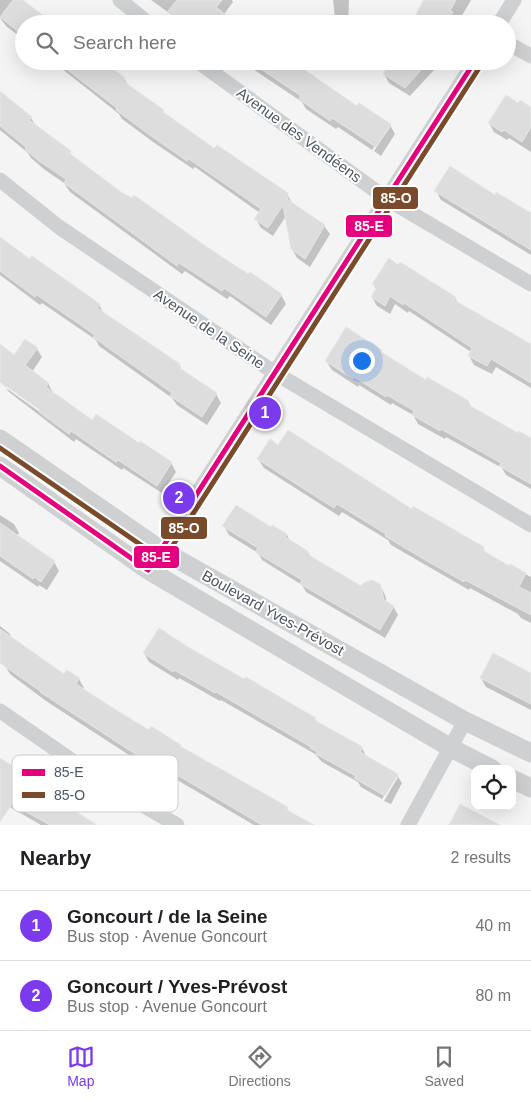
<!DOCTYPE html>
<meta charset="utf-8">
<style>
:root{--surface:#fff;--page:#f2f2f2;--text:#202124;--muted:#757577;--line:#e0e0e0;--accent:#7c3aed}
body{margin:0;font-family:Arial,sans-serif;background:var(--page);color:var(--text)}
.controls{position:absolute;right:15px;bottom:15px;display:grid;overflow:hidden;border-radius:10px;box-shadow:0 5px 20px #0002}
.controls button{width:45px;height:45px;display:grid;place-items:center;padding:0;border:0;border-bottom:1px solid var(--line);background:var(--surface);color:var(--text);font:25px sans-serif}
.you{position:absolute;left:361px;top:360px;width:18px;height:18px;margin:-12px;border:4px solid #fff;border-radius:50%;background:#1a73e8;box-shadow:0 0 0 8px #1a73e833}
.badge{display:grid;place-items:center;width:32px;height:32px;border-radius:50%;background:var(--accent);color:#fff;font-size:16px;font-weight:700}
.pin{position:absolute;translate:-50% -50%;border:2px solid #fff;box-shadow:0 1px 5px #0006}
.list{margin:0;padding:0;list-style:none}
h2{display:flex;justify-content:space-between;align-items:center;height:65px;margin:0;padding:0 20px;font-size:21px}
h2 small{font-size:16px;font-weight:400;color:var(--muted)}
.list li{display:grid;grid-template-columns:32px 1fr auto;gap:15px;align-items:center;box-sizing:border-box;height:70px;padding:0 20px;border-top:1px solid var(--line)}
.list b{display:block;font-size:19px;white-space:nowrap}
.list p{margin:0;font-size:16px;white-space:nowrap;color:var(--muted)}
.list em{font-size:16px;font-style:normal;color:var(--muted)}
.icon{flex:none;width:28px;height:28px;fill:none;stroke:currentColor;stroke-width:2;stroke-linecap:round;stroke-linejoin:round}
.map{position:relative;flex:none;width:531px;height:825px;overflow:hidden}
.search{position:absolute;background:var(--surface);box-shadow:0 5px 20px #0002;left:15px;right:15px;top:15px;height:55px;display:flex;align-items:center;gap:12px;box-sizing:border-box;padding:0 18px;border-radius:28px;color:var(--muted);font-size:19px}
.sheet{height:205px;background:var(--surface)}
nav{display:flex;justify-content:space-around;align-items:center;box-sizing:border-box;height:70px;border-top:1px solid var(--line);background:var(--surface);font-size:14px;color:var(--muted)}
nav a{display:grid;justify-items:center;gap:2px}
nav .on{color:var(--accent)}
.map>svg:first-child{display:block}
.shadow{fill:#0003}
.building{fill:#ddddde;stroke:#e5e6e7}
.lines{fill:none;stroke-linecap:round;stroke-linejoin:round}
.minor{stroke:#ced0d2;stroke-width:15}
.tertiary{stroke:#ced0d2;stroke-width:19}
.bus-1-casing{stroke:#fff;stroke-width:9}
.bus-2-casing{stroke:#fff;stroke-width:9}
.bus-1{stroke:#e5007d;stroke-width:5}
.bus-2{stroke:#7a4b2a;stroke-width:5}
.labels{text-anchor:middle;stroke-width:4;stroke-linejoin:round;paint-order:stroke}
.street-label{font-size:15px;fill:#4a5661;stroke:#fff}
.key{fill:#fff;stroke:#c9ccd0;stroke-width:1}
.key-label{font-size:14px;fill:#4a5661}
.line-badge{stroke:#fff;stroke-width:2}
.badge-label{font-size:14px;text-anchor:middle;font-weight:bold;fill:#fff}
</style>
<div class="map">
<svg width="531" height="825" viewBox="0 0 531 825">
<rect width="100%" height="100%" fill="#f4f4f4"/>
<path class="shadow" d="M0,0H21L24,24V40L6,26L0,18Z
M151,0H232L233,2L224,14L236,24H179L172,15Z
M333,0H349L348,24H338L335,18Z
M428,0H471L457,24H418Z
M52,61H101L124,79L129,86L163,111L165,115L214,150L287,194L292,203L324,226L330,234L310,267L297,258L292,249L286,216L273,236L261,228L256,219L260,213L195,167L193,169L153,142L122,119L119,114Z
M237,61H296L303,66L308,73L357,108L390,125L395,134L381,156L374,151L390,127H387L372,150L338,127L336,129L306,109L302,102L250,67L249,68Z
M393,61H437L434,70L410,96L389,83L384,74Z
M0,93L31,118L36,126L70,152L74,159L121,193L281,295L286,304L271,325L230,296L227,299L185,271L182,274L70,192L64,183L45,170L31,158L28,153L0,130Z
M518,105L531,108V152L509,138L507,140L494,132L489,123Z
M436,191L531,218V255L441,200Z
M0,239L30,261L99,305L104,314L179,365L183,372L216,394L221,403L207,425L177,405L172,398L99,346L96,340L42,303L40,305L0,275Z
M398,267L455,298L459,304L531,346V388L496,367L492,374L474,365L469,356L471,352L409,311L408,313L395,304L390,314L377,306L372,297L377,290L373,284Z
M0,346L14,356L37,349L42,357L32,372L48,383L53,393L92,422L139,445L171,463L176,472L162,493L123,468L122,470L76,439L74,442L9,392L6,388L44,415L46,413L6,385V387L0,382Z
M381,351L385,356L426,382L468,402L472,408L519,434L531,439V489L506,475L502,468L446,437L445,439L418,424L413,415L392,403L391,405L359,385L358,387L332,370L326,361Z
M278,447L412,511L483,548L486,554L531,577V623L521,618L518,614L470,588L469,590L391,545L388,540L342,512L339,516L264,468L258,459Z
M0,515L14,524L19,533L17,536L54,562L59,571L47,590L39,585L38,587L0,561Z
M224,526L271,528L273,527L287,535L290,541L308,552L311,558L362,588L380,585L385,595L387,603L393,606L398,615L385,638L306,592L302,585L262,560L258,553L229,535Z
M0,626L9,633L13,640L65,676L79,679L84,688L82,690L149,731L180,746L182,749L287,808L290,813L311,825H254L172,777L171,780L132,757L46,701L10,674L4,664L0,662Z
M187,648L315,719L317,723L362,748L367,758L397,775L402,783L391,804L384,801L398,777H395L382,799L361,787L358,782L322,762L315,754L221,700L220,701L179,678L178,680L149,662L144,653Z
M531,674V710L486,687L481,678Z
M0,760L30,779L42,792L80,814L94,825H41L8,806L0,797Z"/>
<path class="building" d="M13,0H23L54,24H24V36L0,17Z
M177,0H222L216,7L238,24H186L168,11Z
M423,0H456L450,11L453,12L447,24H412Z
M56,61H103L125,78L123,81L164,110L163,112L214,148L217,145L288,193L286,196L288,197L287,199L325,225L305,259L291,249L283,205L268,228L254,219L261,209L189,159L187,161L147,133L116,110L117,108Z
M249,61H307L302,68L357,106L359,103L391,124L376,147L332,118L330,121L299,99L301,96Z
M391,61H429L405,88L383,74Z
M0,91L32,117L29,120L71,151L69,153L121,192L132,198L134,195L207,247L248,274L250,272L282,294L266,317L224,288L222,291L179,263L177,266L64,183L66,179L39,161L25,149L26,147L0,126Z
M506,95L518,103L520,100L531,107V127L522,142L504,130L502,132L488,123Z
M450,166L495,195L496,192L531,213V250L434,191Z
M0,237L30,259L32,256L100,304L97,308L180,364L178,367L217,393L202,417L170,396L172,393L93,337L95,335L37,295L35,297L0,271Z
M389,258L398,265L400,262L456,297L454,300L531,344V383L491,359L487,366L468,356L472,348L404,303L403,305L390,296L385,306L371,297L377,287L372,284Z
M346,327L382,350L381,352L426,380L427,377L469,401L467,404L518,433L519,431L531,438V484L499,466L501,463L441,429L440,431L412,415L414,411L387,395L386,397L354,377L353,379L325,361Z
M25,339L38,348L25,365L49,383L46,387L92,420L96,414L139,443L140,441L172,462L157,486L118,460L116,462L71,431L69,434L39,412L40,410L0,382V344L14,355Z
M288,430L412,509L413,506L484,547L482,550L509,566L510,564L526,573L519,587L531,593V615L465,580L464,582L427,561L385,536L386,534L337,504L334,508L257,459L270,439L278,445Z
M236,505L271,527L272,525L287,534L285,537L308,551L307,554L361,586L363,583L372,580L380,584L384,600L394,606L380,630L300,584L302,580L255,552L258,548L222,526Z
M0,523L55,561L41,582L34,577L33,579L0,556Z
M159,628L188,647L244,679L246,677L316,718L314,720L363,747L360,752L398,774L385,796L354,778L356,776L316,754L317,752L310,748L311,747L216,692L215,693L174,670L173,672L143,653Z
M0,629L64,674L67,670L80,678L76,684L108,705L149,730L151,726L181,745L180,746L288,807L287,810L314,825H262L167,769L165,772L126,748L40,692V691L0,663Z
M493,653L531,673V704L480,678Z
M0,758L31,778L30,780L41,787L40,789L97,825H50L12,804L0,822Z
M460,804L500,825H449Z"/>
<g class="lines">
<path class="minor" d="M120,0L149,24
M499,24L514,0
M507,43L531,56
M197,61L387,199L531,284
M0,180L59,227L275,373L531,525
M148,570L475,61
M0,711L103,782L177,825
M408,825L465,721"/>
<path class="tertiary" d="M0,439L161,550L465,721L531,753
M0,466L148,570L451,748L492,769
M512,779L531,788"/>
<g class="bus-1-casing">
<path id="bus-1" d="M0,466L148,570L475,61"/>
</g>
<g class="bus-2-casing">
<path id="bus-2" d="M0,448L157,556L162,557L166,556L481,65"/>
</g>
<use href="#bus-1" class="bus-1"/>
<use href="#bus-2" class="bus-2"/>
</g>
<g class="labels">
<g class="street-label">
<text transform="translate(299 135) rotate(36)" y="5">Avenue des Vendéens</text>
<text transform="translate(209 329) rotate(34)" y="5">Avenue de la Seine</text>
<text transform="translate(273 613) rotate(29)" y="5">Boulevard Yves-Prévost</text>
</g>
</g>
<rect x="12" y="755" width="166" height="57" rx="8" class="key"/>
<rect x="22" y="769" width="23" height="7" fill="#e5007d"/>
<rect x="22" y="792" width="23" height="6" fill="#7a4b2a"/>
<g class="key-label">
<text x="54" y="777">85-E</text>
<text x="54" y="800">85-O</text>
</g>
<g class="line-badge">
<rect x="372" y="186" width="47" height="24" rx="5" fill="#7a4b2a"/>
<rect x="345" y="214" width="48" height="24" rx="5" fill="#e5007d"/>
<rect x="160" y="516" width="48" height="24" rx="5" fill="#7a4b2a"/>
<rect x="133" y="545" width="47" height="24" rx="5" fill="#e5007d"/>
</g>
<g class="badge-label">
<text x="396" y="203">85-O</text>
<text x="369" y="231">85-E</text>
<text x="184" y="533">85-O</text>
<text x="156" y="562">85-E</text>
</g>
</svg>
<div class="controls">
<button><svg class="icon" aria-label="locate" viewBox="0 0 24 24"><circle cx="12" cy="12" r="6"/><path d="M12 2v4M12 18v4M2 12h4M18 12h4"/></svg></button>
</div>
<div class="you"></div>
<div class="pin badge" style="left:265px;top:413px">1</div>
<div class="pin badge" style="left:179px;top:498px">2</div>
<div class="search"><svg class="icon" aria-label="search" viewBox="0 0 24 24"><circle cx="10" cy="10" r="6"/><path d="M15 15l6 6"/></svg>Search here</div>
</div>
<section class="sheet">
<h2>Nearby<small>2 results</small></h2>
<ul class="list">
<li><span class="badge">1</span><div><b>Goncourt / de la Seine</b><p>Bus stop · Avenue Goncourt</p></div><em>40 m</em></li>
<li><span class="badge">2</span><div><b>Goncourt / Yves-Prévost</b><p>Bus stop · Avenue Goncourt</p></div><em>80 m</em></li>
</ul>
</section>
<nav>
<a class="on"><svg class="icon" aria-label="map" viewBox="0 0 24 24"><path d="M3 6l6-2 6 2 6-2v14l-6 2-6-2-6 2zM9 4v14M15 6v14"/></svg>Map</a>
<a><svg class="icon" aria-label="directions" viewBox="0 0 24 24"><path d="M12 3l9 9-9 9-9-9zM9 14v-3h6M13 9l2 2-2 2"/></svg>Directions</a>
<a><svg class="icon" aria-label="saved" viewBox="0 0 24 24"><path d="M7 4h10v16l-5-4-5 4z"/></svg>Saved</a>
</nav>
